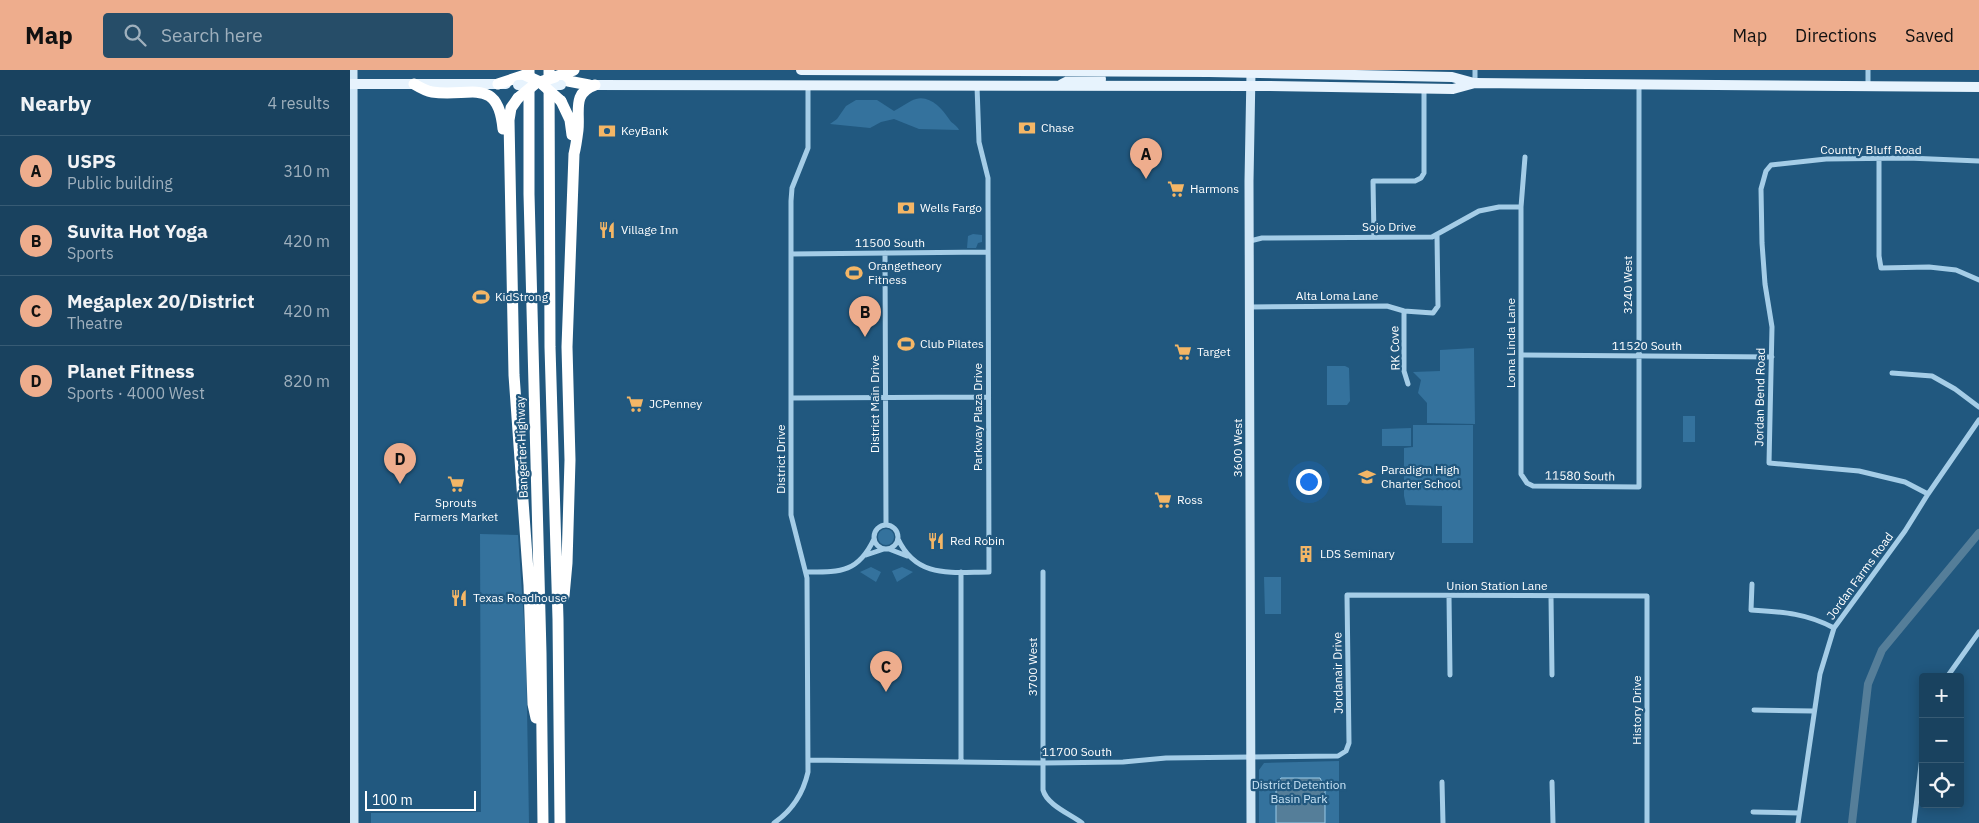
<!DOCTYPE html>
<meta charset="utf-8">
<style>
:root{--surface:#19425f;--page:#264d68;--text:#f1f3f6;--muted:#9fb0bd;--line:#375b74;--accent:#eead8d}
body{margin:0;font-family:"IBM Plex Sans",sans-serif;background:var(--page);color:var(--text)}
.controls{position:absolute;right:15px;bottom:15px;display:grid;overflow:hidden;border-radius:5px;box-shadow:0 2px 12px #0003}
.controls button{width:45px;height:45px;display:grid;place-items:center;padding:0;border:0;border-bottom:1px solid var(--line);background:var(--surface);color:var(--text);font:25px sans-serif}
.scale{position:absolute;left:15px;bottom:12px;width:111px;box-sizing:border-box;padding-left:5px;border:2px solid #fff;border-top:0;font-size:14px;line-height:18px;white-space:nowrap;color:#fff;-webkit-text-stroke:4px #21587f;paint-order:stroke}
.you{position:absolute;left:958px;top:411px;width:18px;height:18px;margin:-12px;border:4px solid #fff;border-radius:50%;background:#1a73e8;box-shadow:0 0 0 8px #1a73e833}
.badge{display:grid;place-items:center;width:32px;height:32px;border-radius:50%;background:var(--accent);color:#111;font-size:16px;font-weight:700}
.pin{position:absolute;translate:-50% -41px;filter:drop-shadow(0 1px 2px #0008)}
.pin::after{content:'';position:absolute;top:26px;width:18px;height:15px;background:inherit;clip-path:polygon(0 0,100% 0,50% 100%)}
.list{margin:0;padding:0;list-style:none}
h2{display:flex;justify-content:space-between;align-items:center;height:65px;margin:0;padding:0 20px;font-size:21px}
h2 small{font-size:16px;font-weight:400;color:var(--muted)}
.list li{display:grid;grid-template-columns:32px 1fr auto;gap:15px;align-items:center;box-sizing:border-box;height:70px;padding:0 20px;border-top:1px solid var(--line)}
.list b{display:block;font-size:19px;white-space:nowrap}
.list p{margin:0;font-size:16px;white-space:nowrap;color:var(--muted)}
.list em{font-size:16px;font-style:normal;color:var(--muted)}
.icon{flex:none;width:28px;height:28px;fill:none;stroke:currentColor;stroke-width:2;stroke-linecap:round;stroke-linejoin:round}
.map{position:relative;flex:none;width:1629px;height:753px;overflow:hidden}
header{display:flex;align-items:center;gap:30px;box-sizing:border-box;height:70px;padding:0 25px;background:var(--accent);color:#111}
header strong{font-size:24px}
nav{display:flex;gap:28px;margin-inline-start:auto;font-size:18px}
.search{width:350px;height:45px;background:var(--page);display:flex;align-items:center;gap:12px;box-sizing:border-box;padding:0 18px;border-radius:5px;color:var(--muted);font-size:19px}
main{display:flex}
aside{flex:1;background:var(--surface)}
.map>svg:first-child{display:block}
.green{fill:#34729d}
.water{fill:#557e99;stroke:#99cae8}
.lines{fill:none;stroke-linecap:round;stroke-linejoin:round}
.canal{stroke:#557e99;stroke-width:8}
.street{stroke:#a5cde7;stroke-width:5}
.secondary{stroke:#cfe6f6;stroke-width:9}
.primary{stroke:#e7f3fd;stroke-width:10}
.highway{stroke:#fff;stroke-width:11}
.primary-bridge{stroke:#e7f3fd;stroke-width:10}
.highway-bridge{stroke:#fff;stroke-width:11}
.labels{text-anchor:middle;stroke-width:4.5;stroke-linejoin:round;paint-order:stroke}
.poi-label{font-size:12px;fill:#fff;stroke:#21587f;text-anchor:start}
.street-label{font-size:12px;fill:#fff;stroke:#21587f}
.park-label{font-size:12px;fill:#c9e4f6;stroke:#21587f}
</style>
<header>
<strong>Map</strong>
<div class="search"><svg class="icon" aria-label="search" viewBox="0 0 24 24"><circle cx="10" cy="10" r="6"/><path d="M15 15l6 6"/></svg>Search here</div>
<nav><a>Map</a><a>Directions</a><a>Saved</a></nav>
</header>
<main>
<aside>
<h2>Nearby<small>4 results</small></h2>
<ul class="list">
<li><span class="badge">A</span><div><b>USPS</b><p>Public building</p></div><em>310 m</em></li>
<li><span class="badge">B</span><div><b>Suvita Hot Yoga</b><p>Sports</p></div><em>420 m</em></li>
<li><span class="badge">C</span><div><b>Megaplex 20/District</b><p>Theatre</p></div><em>420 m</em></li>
<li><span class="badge">D</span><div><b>Planet Fitness</b><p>Sports · 4000 West</p></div><em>820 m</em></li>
</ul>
</aside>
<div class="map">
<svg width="1629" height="753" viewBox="0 0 1629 753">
<rect width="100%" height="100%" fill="#21587f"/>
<path class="green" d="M506,30H527L544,41C550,38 555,34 561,31C577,22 591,37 599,49C602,54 607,55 609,60L569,59L544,49L531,52L520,58L480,54L487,49L496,36Z
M623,164L632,165V172L628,173L626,178H617L618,166Z
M1124,278L1125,354L1077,353V333L1068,323L1071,310L1063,302L1090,301V280Z
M977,296H995L999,298L1000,331L997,335H977Z
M1333,346H1345V372H1333Z
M1063,355H1123V473H1092V436L1056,435L1054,426V378L1063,377Z
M1061,358V376H1032V359Z
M528 467a8 8 0 1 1 16 0a8 8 0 1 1-16 0Z
M130,464L168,465L176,580L179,753H21V743L131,742Z
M521,497L531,502L526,512L510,502Z
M552,497L563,502L547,512L542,501Z
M914,507H931V544H915Z
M989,691V753H909V700L914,693Z"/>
<path class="water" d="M931,708H970L975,718V753H926V716Z"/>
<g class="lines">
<path class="canal" d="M1502,753L1518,614L1532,580L1629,463"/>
<path class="street" d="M1125,0V13
M1518,16V0
M1175,87L1171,137V404L1177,413L1183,416L1289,417V15
M1529,88V186L1531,198L1579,197L1606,200L1629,210
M1024,167L1023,111H1065L1071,108L1074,103V18
M900,171L912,168L1082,167L1129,141L1149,137H1171
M535,183L536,454
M441,184L638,182
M900,237L1037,236L1054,241L1083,243L1088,236L1087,165
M1054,241V301L1058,314
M1172,285L1422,287
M1542,303L1582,306L1605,319L1629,337
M441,328L638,327
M1578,424L1555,412L1509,401L1419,393L1422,257L1415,214L1412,173L1411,119L1416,101L1421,95L1476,89L1558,88L1629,91
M524 467a12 12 0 1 1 24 0a12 12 0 1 1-24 0Z
M548,469C567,509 601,502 639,502L638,131V108L629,72L627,16
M539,479L557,486
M516,485L534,479
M457,502C490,502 508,503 524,469
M611,502V691
M693,502V720C697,735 720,744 732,753
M1402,514L1401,540C1432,542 1456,543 1484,558
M1099,526L1100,605
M1201,527L1202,605
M1597,607L1629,562
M1404,640L1463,641
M458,690L693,693L773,692L816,688L988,686L996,681L999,673L997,525L1297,526V753
M1092,712L1093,753
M1202,712L1203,753
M1403,742L1449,743
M424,753C443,740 453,724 458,702L457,508L441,445V131L442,118L458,78V14
M1448,753L1470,604L1484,558L1555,461L1578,424L1629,350
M1564,753L1573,679"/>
<path class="secondary" d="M3,0L4,753
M901,753L899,111L901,3"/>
<path class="primary" d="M451,0L859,2L1102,7L1124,13
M0,14H156
M712,14L720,10L751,9
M238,15L916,16L1103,19L1125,13L1629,17"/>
<path class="highway" d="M179,0V124L191,583L193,753
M199,0L200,277L208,549L210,753
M205,7L218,11L239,15
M205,7L224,0
M64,14C69,17 76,21 82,22C119,28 148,5 153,59
M148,14L175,5
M168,28L161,38L159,50L164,305L179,515L183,634L186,648
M211,31L220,50L222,65
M214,526L217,493L220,390L217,277L224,84C226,76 227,68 228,60C230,41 222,23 245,15"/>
<path class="primary-bridge" d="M168,15L185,14
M193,15H211"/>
<path class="highway-bridge" d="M175,5L190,12L205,7
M193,15L211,31
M168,28L185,14"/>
</g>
<defs>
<g id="bank-bare" transform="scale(1.35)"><path d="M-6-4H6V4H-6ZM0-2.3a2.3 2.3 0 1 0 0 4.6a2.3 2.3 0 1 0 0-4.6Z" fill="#f4b666" stroke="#21587f" stroke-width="2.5" paint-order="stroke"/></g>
<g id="supermarket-bare" transform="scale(1.35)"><path d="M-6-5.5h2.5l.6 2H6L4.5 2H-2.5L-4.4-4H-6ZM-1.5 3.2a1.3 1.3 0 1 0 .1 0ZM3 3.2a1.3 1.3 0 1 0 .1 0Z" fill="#f4b666" stroke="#21587f" stroke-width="2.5" paint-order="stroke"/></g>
<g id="restaurant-bare" transform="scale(1.35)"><path d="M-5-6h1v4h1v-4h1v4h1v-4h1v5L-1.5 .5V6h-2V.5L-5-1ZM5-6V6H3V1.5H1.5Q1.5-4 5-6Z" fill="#f4b666" stroke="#21587f" stroke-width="2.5" paint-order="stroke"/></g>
<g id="stadium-bare" transform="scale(1.35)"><path d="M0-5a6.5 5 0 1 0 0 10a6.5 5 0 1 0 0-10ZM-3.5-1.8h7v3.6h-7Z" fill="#f4b666" stroke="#21587f" stroke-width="2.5" paint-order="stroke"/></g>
<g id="school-bare" transform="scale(1.35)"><path d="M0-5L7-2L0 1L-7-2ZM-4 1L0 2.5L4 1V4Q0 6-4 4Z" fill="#f4b666" stroke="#21587f" stroke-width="2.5" paint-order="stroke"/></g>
<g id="building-bare" transform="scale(1.35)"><path d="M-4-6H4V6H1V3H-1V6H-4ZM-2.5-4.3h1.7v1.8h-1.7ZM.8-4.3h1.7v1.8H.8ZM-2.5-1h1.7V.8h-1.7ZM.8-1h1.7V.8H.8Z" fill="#f4b666" stroke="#21587f" stroke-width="2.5" paint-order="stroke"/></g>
</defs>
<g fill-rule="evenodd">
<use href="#bank-bare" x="677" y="58"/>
<use href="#bank-bare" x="257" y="61"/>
<use href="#supermarket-bare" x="826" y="119"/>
<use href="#bank-bare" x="556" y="138"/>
<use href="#restaurant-bare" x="257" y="160"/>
<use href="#stadium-bare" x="504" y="203"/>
<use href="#stadium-bare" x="131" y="227"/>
<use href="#stadium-bare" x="556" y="274"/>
<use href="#supermarket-bare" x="833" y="282"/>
<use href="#supermarket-bare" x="285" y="334"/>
<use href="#school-bare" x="1017" y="407"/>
<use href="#supermarket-bare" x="106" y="414"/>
<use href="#supermarket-bare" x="813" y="430"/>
<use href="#restaurant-bare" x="586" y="471"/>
<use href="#building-bare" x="956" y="484"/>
<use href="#restaurant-bare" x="109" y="528"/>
</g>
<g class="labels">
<g class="poi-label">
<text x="691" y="62">Chase</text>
<text x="271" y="65">KeyBank</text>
<text x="840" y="123">Harmons</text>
<text x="570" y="142">Wells Fargo</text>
<text x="271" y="164">Village Inn</text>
<text x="518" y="200">Orangetheory<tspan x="518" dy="14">Fitness</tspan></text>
<text x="145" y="231">KidStrong</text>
<text x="570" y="278">Club Pilates</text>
<text x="847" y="286">Target</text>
<text x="299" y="338">JCPenney</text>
<text x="1031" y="404">Paradigm High<tspan x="1031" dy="14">Charter School</tspan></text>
<text x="827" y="434">Ross</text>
<text x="106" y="437" text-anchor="middle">Sprouts<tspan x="106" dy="14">Farmers Market</tspan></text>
<text x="600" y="475">Red Robin</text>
<text x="970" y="488">LDS Seminary</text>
<text x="123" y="532">Texas Roadhouse</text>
</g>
<g class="street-label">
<text x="1521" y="84">Country Bluff Road</text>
<text x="1039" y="161">Sojo Drive</text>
<text x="540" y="177">11500 South</text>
<text transform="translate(1278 215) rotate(-90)" y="4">3240 West</text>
<text x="987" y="230">Alta Loma Lane</text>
<text transform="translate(1161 273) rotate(-90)" y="4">Loma Linda Lane</text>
<text x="1297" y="280">11520 South</text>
<text transform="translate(1045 278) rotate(-92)" y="4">RK Cove</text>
<text transform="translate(1410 327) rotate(-89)" y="4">Jordan Bend Road</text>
<text transform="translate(525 334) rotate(-90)" y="4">District Main Drive</text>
<text transform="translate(628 347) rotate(-90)" y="4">Parkway Plaza Drive</text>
<text transform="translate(172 377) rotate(-92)" y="4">Bangerter Highway</text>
<text transform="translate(888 378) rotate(-90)" y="4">3600 West</text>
<text transform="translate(431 389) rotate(-90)" y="4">District Drive</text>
<text transform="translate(1230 406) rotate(1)" y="4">11580 South</text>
<text transform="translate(1510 506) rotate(-54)" y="4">Jordan Farms Road</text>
<text x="1147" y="520">Union Station Lane</text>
<text transform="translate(683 597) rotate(-90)" y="4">3700 West</text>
<text transform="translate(988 603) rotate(-91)" y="4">Jordanair Drive</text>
<text transform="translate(1287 640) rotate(-90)" y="4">History Drive</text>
<text x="727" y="686">11700 South</text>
</g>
<g class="park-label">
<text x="949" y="719">District Detention<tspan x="949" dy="14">Basin Park</tspan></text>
</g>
</g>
</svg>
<div class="controls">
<button>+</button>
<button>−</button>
<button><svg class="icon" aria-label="locate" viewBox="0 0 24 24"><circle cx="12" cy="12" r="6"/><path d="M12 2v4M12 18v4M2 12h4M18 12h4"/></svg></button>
</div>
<div class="scale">100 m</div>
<div class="you"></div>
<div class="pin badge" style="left:796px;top:109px">A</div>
<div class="pin badge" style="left:515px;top:267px">B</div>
<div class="pin badge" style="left:536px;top:622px">C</div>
<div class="pin badge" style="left:50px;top:414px">D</div>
</div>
</main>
